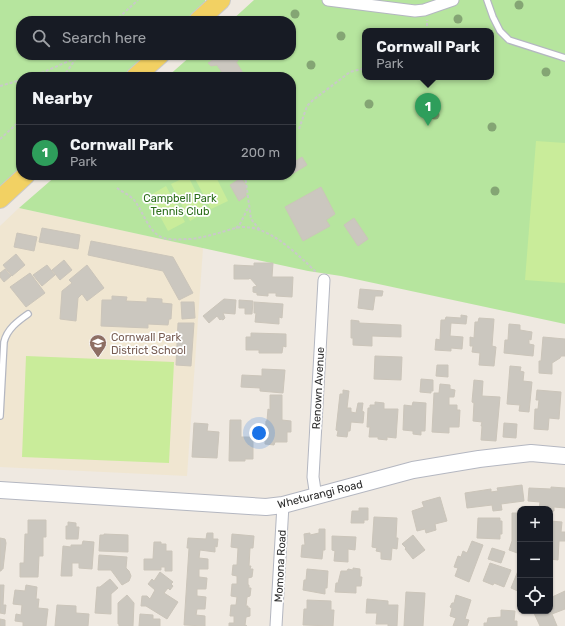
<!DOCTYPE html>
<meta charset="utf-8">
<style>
:root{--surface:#171b24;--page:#242831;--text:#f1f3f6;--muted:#9ea1a6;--line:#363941;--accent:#4264fb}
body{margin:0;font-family:Rubik,sans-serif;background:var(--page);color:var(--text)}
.controls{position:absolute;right:12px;bottom:12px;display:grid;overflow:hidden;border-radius:8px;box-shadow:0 1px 3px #0004}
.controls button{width:36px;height:36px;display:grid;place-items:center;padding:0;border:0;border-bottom:1px solid var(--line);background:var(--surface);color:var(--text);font:20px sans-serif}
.you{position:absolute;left:259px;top:433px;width:14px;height:14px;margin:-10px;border:3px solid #fff;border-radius:50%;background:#1a73e8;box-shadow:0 0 0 6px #1a73e833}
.badge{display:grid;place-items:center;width:26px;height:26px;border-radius:50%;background:var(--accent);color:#fff;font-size:13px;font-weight:700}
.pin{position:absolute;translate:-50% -33px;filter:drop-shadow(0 1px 2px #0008)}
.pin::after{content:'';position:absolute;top:21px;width:14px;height:12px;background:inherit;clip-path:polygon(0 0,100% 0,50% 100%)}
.popup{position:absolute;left:362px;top:28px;width:132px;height:52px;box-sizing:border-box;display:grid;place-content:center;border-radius:8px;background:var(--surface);filter:drop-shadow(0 1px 3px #0005);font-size:13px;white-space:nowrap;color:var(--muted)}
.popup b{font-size:15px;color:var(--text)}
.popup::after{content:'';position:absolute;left:50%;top:100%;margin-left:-8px;border:8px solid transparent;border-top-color:var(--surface)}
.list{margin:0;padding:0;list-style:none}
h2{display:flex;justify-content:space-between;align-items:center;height:52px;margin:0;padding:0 16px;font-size:17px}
h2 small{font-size:13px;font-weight:400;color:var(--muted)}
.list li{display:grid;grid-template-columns:26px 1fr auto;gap:12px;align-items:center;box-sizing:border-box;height:56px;padding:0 16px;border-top:1px solid var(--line)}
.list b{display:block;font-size:15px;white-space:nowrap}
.list p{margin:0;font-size:13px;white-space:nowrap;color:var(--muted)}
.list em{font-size:13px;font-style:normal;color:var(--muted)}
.icon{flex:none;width:22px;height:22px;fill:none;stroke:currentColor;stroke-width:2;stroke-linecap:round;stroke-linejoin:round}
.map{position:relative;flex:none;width:565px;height:626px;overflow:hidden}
.search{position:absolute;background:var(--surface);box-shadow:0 1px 3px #0004;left:16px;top:16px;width:280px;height:44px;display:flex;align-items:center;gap:10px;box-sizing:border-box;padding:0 14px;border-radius:16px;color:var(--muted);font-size:15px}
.panel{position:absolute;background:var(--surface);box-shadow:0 1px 3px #0004;left:16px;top:72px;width:280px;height:108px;border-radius:16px}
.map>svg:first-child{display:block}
.education{fill:#f0e6d1}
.green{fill:#b6e59e;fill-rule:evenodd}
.pitch{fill:#c9ec9a}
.building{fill:#cbc7bf;stroke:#cbc5ba}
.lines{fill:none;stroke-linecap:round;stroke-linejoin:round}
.lane-casing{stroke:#b4b7c1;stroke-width:8}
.street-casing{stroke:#b4b7c1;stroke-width:13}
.secondary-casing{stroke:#b4b7c1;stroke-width:18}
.primary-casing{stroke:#c9c9c9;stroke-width:20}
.path{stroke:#c9c9c9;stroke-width:2;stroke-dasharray:3 2;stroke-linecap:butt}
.lane{stroke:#fff;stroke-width:5.5}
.street{stroke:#fff;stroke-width:11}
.secondary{stroke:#fff;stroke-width:16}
.primary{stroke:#f2d163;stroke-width:18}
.tree{fill:#84a574}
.labels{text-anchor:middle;stroke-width:3.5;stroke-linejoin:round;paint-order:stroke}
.park-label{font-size:11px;fill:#2c6e1b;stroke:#fff}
.education-label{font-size:11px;fill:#785e54;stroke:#fff;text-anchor:start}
.street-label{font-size:11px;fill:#2e2e2e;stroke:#fff}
</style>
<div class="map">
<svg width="565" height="626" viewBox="0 0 565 626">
<rect width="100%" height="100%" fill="#efe9e1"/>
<path class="education" d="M19,208L203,248L187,476L0,467V226Z"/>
<path class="green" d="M0,0H205V3L189,21H21V55H142L145,60L131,77H21V174L0,192Z
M254,0H565V324L341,276L308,271L19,208L57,175H291V77H167L192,55H291V21H231ZM365,31H491V77H365Z"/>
<path class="pitch" d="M536,141L565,143V283L525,280Z
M193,175H215L228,201L211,209Z
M188,176L206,212L190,221L171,184Z
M166,186L185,222L168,231L149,196Z
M26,356L174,362L169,463L22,457Z"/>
<path class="building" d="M220,55H235L238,61L236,62L243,73L237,77H225L217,65L211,66L208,63Z
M302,157L307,165L282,180L279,175H291V164Z
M241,178L246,185V196L239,201L230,185Z
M321,187L335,214L326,220L330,226L303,241L285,207Z
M354,218L368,239L358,246L344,225Z
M42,228L80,235L78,249L39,242Z
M17,233L37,237L34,251L14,247Z
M91,241L173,257L193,293L179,300L163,271L88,255Z
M16,254L25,265L12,276L3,265Z
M64,260L72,270L60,280L52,270Z
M254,263H273L272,277H293L292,297L276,296V293H268V296L257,295V293L253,292V287L257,286L250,278L249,279H234V265L254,266Z
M47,265L55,275L42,286L33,275Z
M87,265L104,288L87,301L82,294L78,298L76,321L60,319L62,291L72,283L69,280Z
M5,269L11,276L4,282L0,277V273Z
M30,273L45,293L26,307L10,287Z
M360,289L383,291L382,296H375L373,310L358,308Z
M112,296L127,297L126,301L147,302V298L162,299V303L172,304L171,319H169L168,325L148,324V328L101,326L102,300H112Z
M224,299L236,300L235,314L223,313L225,318L223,320L221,319L220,320L217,316L209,323L203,316Z
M239,300L253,301L252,314H245V308H239Z
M181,302H194L195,318L182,319Z
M254,302L283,304L282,318L279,317V324L255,322L256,313H254Z
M461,315L467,316L466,324L451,323L450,336L463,337L462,349L451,348V351L435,350L436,339L440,340L441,320H445L446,317L461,318Z
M479,318L494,319L492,346L496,347L494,366L479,365L480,353L472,352L473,346H470V337L474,338L475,322H478Z
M351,320L359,321V323L401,325V337L372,336V346L353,345V338H351Z
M178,323H194L191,366L176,365Z
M509,324L520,325V330L532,332L531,340L529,339V344L534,345L533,356L504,353L505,340H508Z
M251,333L286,334V347L283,346L282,353H259V350H246V337H251Z
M543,337L565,339V356H561L560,358L552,363V374L539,373V361H541Z
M375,356L402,357L401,380L374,379Z
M437,365H448V377L436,376Z
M510,366L521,367L520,371L524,372L523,381L532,382L529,412L519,411L520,405L507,404Z
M262,369L285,370L283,393L260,391V388L241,387L242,375L262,376Z
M421,379L433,380V391H431V393L420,392Z
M474,380L483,381L482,396L500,397L496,441L481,440L482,426H481L482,422L473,421L474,403L472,402Z
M440,384L450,385V389L455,390L454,397H449V405H457V410H460L459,427H449V433L432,432L434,393H439Z
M343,390L349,391L347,408H351V412L356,413L358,403H363L362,411L364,412L363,423L351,422L350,431H348L347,437L337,436L338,431L336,430L340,394H343Z
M537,390L561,392L559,419L549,418L548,430L534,429L535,409H538L539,400H536Z
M270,395H282V420L291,421V432H287V442H275L274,445L265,444L266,421H267L268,409L270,410Z
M375,402L384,403V409H398L396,438L387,437V440L378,439V437H369L370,427H367L368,408H370V405H375Z
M413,402L426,403L425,431H421V435L413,434V431L403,430L404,405L412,406Z
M230,420H241V437H253V459H245V461H229Z
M194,423L208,424L207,431L219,432L217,458L192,457Z
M504,423L517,424L516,438L503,437Z
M522,485L524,501L501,504L502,510L493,511L492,505L467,508L465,493L491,489V492L498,491L497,488Z
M551,487L565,488V508L554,507V511H550V509H539L540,502L528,501L529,488L551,489Z
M440,497L447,521L435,524L436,530L426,533L425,529L417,531L412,511L424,507L422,502Z
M359,508H368V520H364V523H351L352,511H359Z
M512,513H520V554L509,550L512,541Z
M374,517L397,518L396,538H398L397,549L392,548L391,560L381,559V552L376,551L377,548L372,547Z
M478,518H500V521H502V534H500V539L477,538Z
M28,520H46V537H43V556H39L38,577H20V563H24L25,534H28Z
M550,521L562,522L561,532H565V541H559L558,560L550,559Z
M68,522L76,523V527H79L78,539H66V526H68Z
M319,529H325V550H323L322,559L301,557L302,545H305L304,534L310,533V535L319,533Z
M207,533H213V539H218L217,547L215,546V552L200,550L199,558L208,559V569H199V577L207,578L206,589H197V596L206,597L205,609H197L196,615L205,616V626L184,625L189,548H187L188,538L206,539Z
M104,534L128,535V552L99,551L100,535H104Z
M232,534L254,536L253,548H250L249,566H251L250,569H253L252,577L248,578V585H249V588H251L250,596L247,597L246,606H248V608H250V616L246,617L245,625L247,626H229V623H234V616H230L231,605H236L237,597L231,596L232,584H237V576L232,575L233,565H237L238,548L231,547Z
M413,535L425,550L413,559L405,549L406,548L402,544Z
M332,536L356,537L355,550L348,549V562L334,561L335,551L332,550Z
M0,538L5,539L6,543L3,569H2L1,571H0Z
M83,541L94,542L92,569L79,568V563H72V576H61L63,546L71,547V545H82Z
M472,541L483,545L469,582L455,576L458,568L454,567L458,556L461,557L463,551L467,553Z
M154,542H161V544H166V551H172V571H165V567H161V570H144V559H153Z
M492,548L505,552L501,563L488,559Z
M99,555L127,557L126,568L129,571L131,576L129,581L122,585L111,570H98Z
M490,563L511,570L504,587L494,583L493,585L483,581Z
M520,566V592L511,588Z
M353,568L360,569V577H362L361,586H356V593L335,592L336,583H338L341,571H347L348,569L353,570Z
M307,569L328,571L327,588H325V594L303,590L304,580H306Z
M160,572L173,582L171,584L173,586L170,590L168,588L164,593L178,602L167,619L146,606H141L142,596H147L150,599L155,590L148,584L152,579L154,581Z
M110,579L118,588L111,594V614L95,613L97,587H100Z
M0,585H4L3,605H6L5,614L0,613Z
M26,585L37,587L36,599H39L38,608L48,609L46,626H23V622L15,621L16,614L21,615L22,605L13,604L15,590L25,591Z
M565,591V609L552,614L557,626H540L533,611H550V598Z
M406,592L425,593L423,626H404Z
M127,595L134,603L133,626H119V624H118V603Z
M456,595L471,600L465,619L469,620L467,626H453L456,618L450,616L452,608L450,607L452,603H454Z
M367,599L388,601V605H398L397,626H388V624H376L377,613H366Z
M307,600L331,601V610H334L333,626L303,625L304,609H307Z
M57,605L76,606V613L89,614L88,626H55Z
M501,610L515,611L514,621H517V626H484V623H487L488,618L501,617Z
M140,614L153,615V619H160V626H139Z
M0,619L5,620V626H0Z"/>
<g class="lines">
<g class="lane-casing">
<path id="lane" d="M487,0L493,17L500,31L509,40L565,58
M0,416L4,342C7,329 18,321 28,314"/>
</g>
<g class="street-casing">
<path id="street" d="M328,0L415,11L424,10L453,0
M316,497L313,477L324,280
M276,626L283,505"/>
</g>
<g class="secondary-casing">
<path id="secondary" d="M0,490L266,507L283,505L413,470L479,459L531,453L565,456"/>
</g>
<g class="primary-casing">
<path id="primary" d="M198,21L221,0
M135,77L160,55
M0,199L26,175"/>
</g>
<path class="path" d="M115,21L138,0
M427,31V20
M32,77L76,58L79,55
M63,77L75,60
M0,86L21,80
M299,129L307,106L313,100L350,72L365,68
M0,139L21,120
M245,175L251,219L260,230
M117,188C122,192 130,195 134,200C143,211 148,231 161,237C171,241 181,239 191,239C207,237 221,232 236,228C265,221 297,254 316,272
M236,228L240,224L248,208"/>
<use href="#lane" class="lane"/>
<use href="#street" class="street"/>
<use href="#secondary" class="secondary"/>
<use href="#primary" class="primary"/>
</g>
<g class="tree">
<circle cx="519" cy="5" r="4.5"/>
<circle cx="295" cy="14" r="4.5"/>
<circle cx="458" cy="19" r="4.5"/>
<circle cx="341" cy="36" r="4.5"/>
<circle cx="311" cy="65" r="4.5"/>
<circle cx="546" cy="72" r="4.5"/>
<circle cx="369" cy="104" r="4.5"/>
<circle cx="435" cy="115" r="4.5"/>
<circle cx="492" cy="127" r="4.5"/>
<circle cx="495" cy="191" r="4.5"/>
</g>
<defs>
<g id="school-pin" transform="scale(0.9)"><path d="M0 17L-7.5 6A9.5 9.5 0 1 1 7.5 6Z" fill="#8d6e63" stroke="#fff"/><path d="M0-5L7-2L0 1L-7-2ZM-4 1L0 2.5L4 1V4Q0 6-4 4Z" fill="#fff"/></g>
</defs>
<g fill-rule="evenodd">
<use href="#school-pin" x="98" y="343"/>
</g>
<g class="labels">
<g class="park-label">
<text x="180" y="202">Campbell Park<tspan x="180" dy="13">Tennis Club</tspan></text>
</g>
<g class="education-label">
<text x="111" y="341">Cornwall Park<tspan x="111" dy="13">District School</tspan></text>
</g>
<g class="street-label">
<text transform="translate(318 388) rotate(-87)" y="4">Renown Avenue</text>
<text transform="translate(320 494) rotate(-14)" y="4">Wheturangi Road</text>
<text transform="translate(280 566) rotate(-87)" y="4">Momona Road</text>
</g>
</g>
</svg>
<div class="controls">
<button>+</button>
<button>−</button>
<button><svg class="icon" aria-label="locate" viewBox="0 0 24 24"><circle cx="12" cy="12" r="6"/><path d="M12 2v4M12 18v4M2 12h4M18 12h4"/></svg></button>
</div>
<div class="you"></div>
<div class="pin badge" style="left:428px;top:126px;background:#2e9e5b">1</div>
<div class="popup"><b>Cornwall Park</b>Park</div>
<div class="search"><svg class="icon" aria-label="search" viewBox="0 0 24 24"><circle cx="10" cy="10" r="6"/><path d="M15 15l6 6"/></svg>Search here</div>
<section class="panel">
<h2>Nearby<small></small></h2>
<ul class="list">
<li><span class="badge" style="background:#2e9e5b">1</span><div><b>Cornwall Park</b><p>Park</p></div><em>200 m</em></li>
</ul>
</section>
</div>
